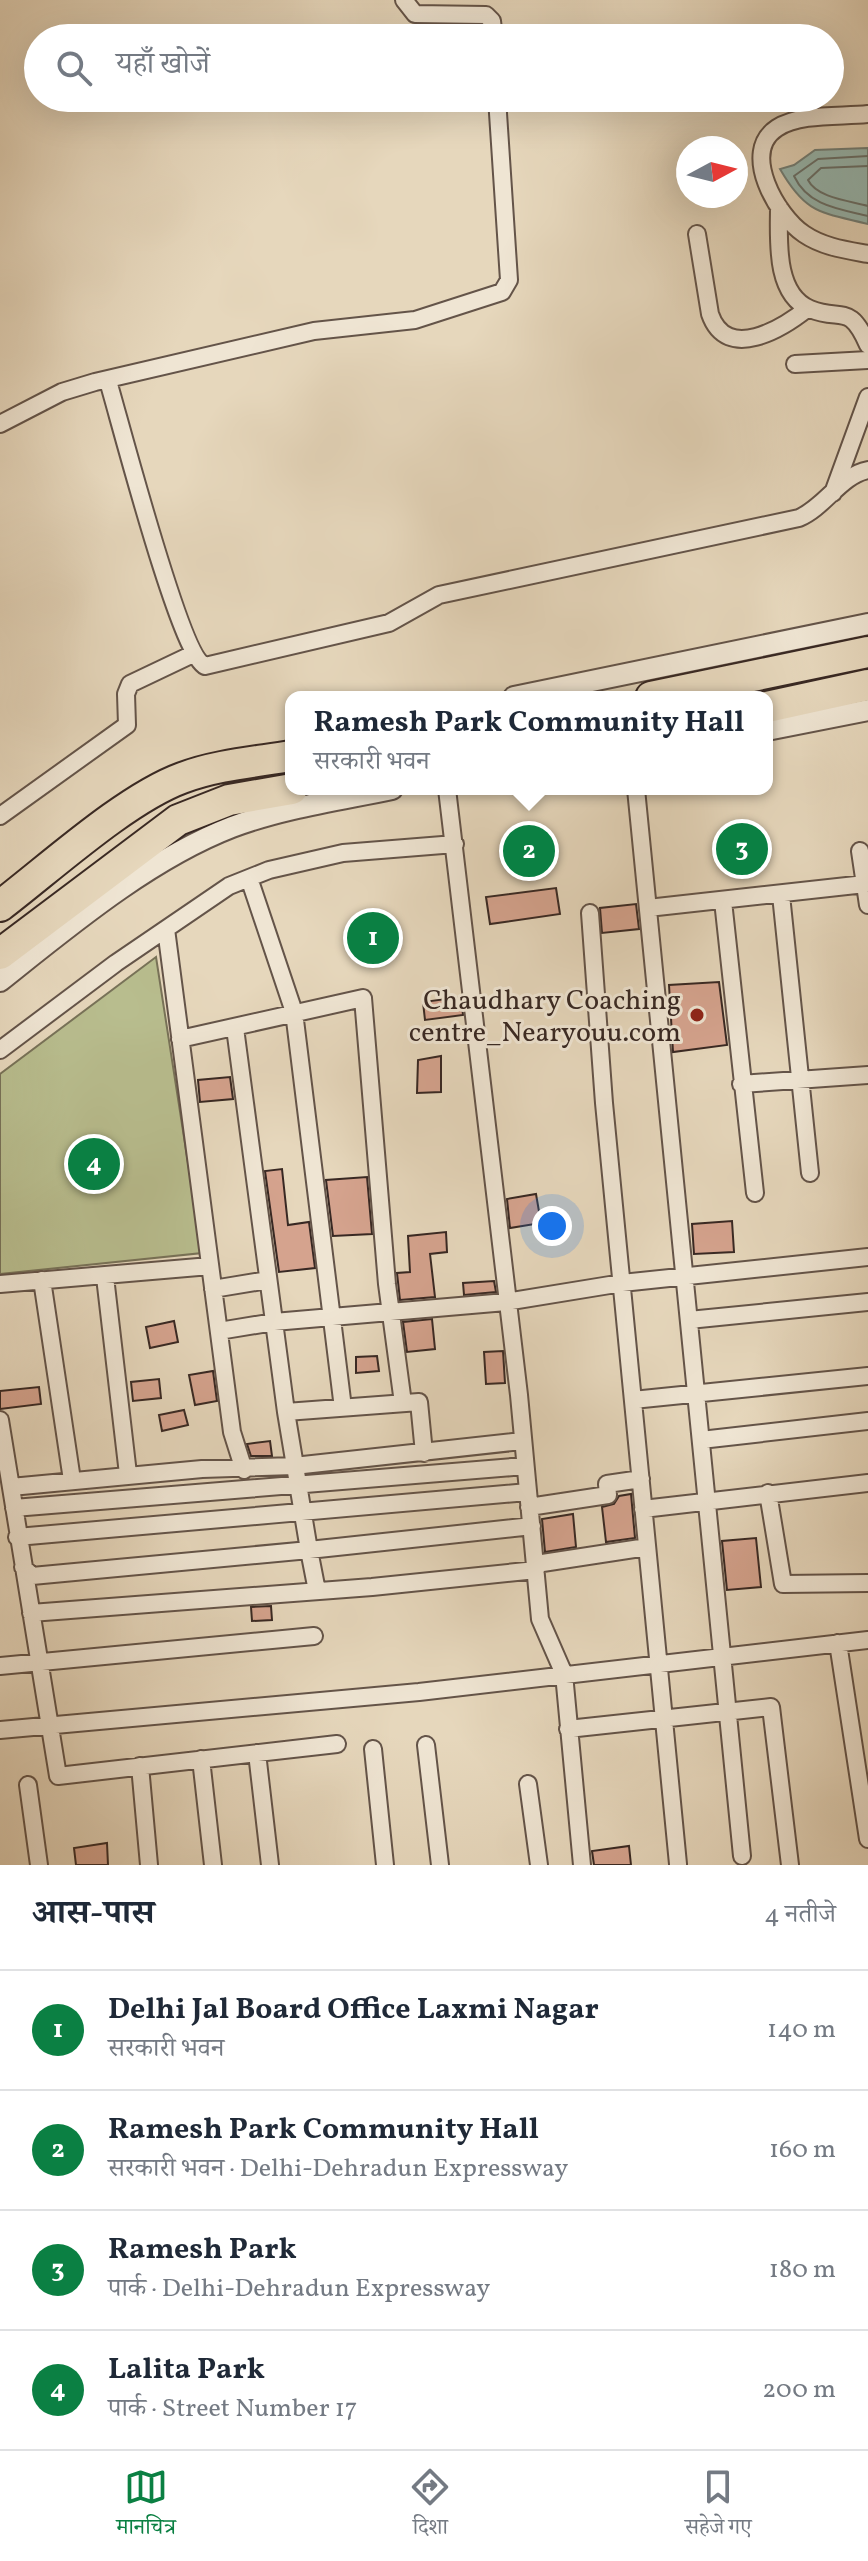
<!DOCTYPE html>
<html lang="hi">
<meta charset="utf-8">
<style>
:root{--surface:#fff;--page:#f6f6f7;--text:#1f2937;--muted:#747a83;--line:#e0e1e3;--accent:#0b8043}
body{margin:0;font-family:Vollkorn,"Noto Serif Devanagari",serif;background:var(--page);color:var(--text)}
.compass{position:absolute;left:676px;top:136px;width:72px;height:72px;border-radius:50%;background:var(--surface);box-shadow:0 8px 32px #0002;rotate:83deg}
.you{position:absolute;left:552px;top:1226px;width:28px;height:28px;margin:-20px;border:6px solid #fff;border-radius:50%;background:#1a73e8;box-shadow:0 0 0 12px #1a73e833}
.badge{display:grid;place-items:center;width:52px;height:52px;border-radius:50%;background:var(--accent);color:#fff;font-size:26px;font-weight:700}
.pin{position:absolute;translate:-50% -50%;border:4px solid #fff;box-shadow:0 2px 8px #0006}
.popup{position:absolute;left:285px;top:691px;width:488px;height:104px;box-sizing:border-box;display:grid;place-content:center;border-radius:16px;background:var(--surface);filter:drop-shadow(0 2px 6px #0005);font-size:26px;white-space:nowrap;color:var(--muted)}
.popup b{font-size:30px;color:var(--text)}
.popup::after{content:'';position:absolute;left:50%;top:100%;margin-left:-16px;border:16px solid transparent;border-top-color:var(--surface)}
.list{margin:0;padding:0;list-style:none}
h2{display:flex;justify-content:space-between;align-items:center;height:104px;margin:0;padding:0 32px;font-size:34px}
h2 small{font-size:26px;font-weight:400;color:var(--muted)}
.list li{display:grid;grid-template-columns:52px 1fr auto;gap:24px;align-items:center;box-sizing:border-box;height:120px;padding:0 32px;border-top:2px solid var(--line)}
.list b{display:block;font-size:30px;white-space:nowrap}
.list p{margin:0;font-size:26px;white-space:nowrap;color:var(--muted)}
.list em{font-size:26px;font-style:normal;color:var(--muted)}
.icon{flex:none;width:44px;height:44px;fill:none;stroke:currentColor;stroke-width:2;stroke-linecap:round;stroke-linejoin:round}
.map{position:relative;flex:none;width:868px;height:1865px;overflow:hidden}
.search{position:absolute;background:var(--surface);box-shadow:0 8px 32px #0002;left:24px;right:24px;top:24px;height:88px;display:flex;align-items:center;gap:20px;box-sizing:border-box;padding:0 28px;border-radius:44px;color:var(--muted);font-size:30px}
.sheet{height:584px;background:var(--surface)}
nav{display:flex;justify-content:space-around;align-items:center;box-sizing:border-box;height:112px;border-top:2px solid var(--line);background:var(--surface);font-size:22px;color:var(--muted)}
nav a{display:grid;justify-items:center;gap:4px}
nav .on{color:var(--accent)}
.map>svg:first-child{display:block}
.green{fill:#b8bd8e;stroke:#787258;stroke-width:2}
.water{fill:#96b9b3;stroke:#707f79;stroke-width:2}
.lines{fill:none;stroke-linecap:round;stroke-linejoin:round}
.shore{stroke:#67706b;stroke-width:2}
.building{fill:#d5a38e;stroke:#382823;stroke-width:2}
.minor-casing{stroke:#645449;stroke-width:20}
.tertiary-casing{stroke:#645449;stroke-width:24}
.motorway-casing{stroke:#382823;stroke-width:34}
.minor{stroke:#efe5d3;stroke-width:16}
.tertiary{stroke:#efe5d3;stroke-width:20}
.motorway{stroke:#e6d7bc;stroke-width:30}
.poi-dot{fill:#8f2418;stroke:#efe5d3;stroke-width:3}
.labels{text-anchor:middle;stroke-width:6;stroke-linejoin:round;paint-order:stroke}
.poi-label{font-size:28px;fill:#382823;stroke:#efe5d3;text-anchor:end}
</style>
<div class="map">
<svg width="868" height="1865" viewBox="0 0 868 1865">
<rect width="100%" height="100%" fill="#e6d7bc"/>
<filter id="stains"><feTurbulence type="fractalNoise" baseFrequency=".0025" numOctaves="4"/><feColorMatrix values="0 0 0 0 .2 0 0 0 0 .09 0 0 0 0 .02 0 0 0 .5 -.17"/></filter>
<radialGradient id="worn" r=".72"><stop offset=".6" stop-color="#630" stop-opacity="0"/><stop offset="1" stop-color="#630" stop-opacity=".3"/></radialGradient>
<path class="green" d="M156,957L202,1253L0,1274V1074Z"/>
<path class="water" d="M868,148V224C820,212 806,214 780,169L794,165L815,150Z"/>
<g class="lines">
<path class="shore" d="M868,156L818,159L794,176C808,206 839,209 868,216
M868,166L821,168L808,180C817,198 850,201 868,206"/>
</g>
<path class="building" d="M556,888L560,914L490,924L486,897Z
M636,904L639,929L602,933L600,908Z
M719,982L727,1045L673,1052L669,985Z
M461,997L463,1015L425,1020L423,1002Z
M441,1056V1092L417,1093L418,1060Z
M230,1077L233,1099L200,1102L198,1080Z
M282,1169L288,1225L309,1222L315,1268L279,1272L265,1171Z
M367,1177L372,1234L333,1236L326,1180Z
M536,1194L541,1223L510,1228L507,1199Z
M732,1221L734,1252L694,1254L692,1224Z
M446,1232L447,1252L430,1254L435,1297L400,1300L397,1273L410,1272L408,1236Z
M494,1281L496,1292L464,1295L463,1283Z
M432,1319L435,1349L407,1352L403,1322Z
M174,1321L178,1342L150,1348L146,1327Z
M503,1351L505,1383L486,1384L484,1352Z
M377,1356L379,1371L356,1373V1357Z
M213,1371L217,1401L195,1405L189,1375Z
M159,1379L161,1398L133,1401L131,1382Z
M39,1387L41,1404L0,1409V1391Z
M184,1410L188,1425L162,1431L159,1415Z
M270,1441L272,1456H251L247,1444Z
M631,1494L635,1538L606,1542L602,1507L614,1504L619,1496Z
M573,1514L576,1547L545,1552L542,1519Z
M756,1538L761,1587L727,1590L722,1541Z
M271,1606L272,1620L252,1621L251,1607Z
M107,1843L108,1865H76L74,1848Z
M629,1846L631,1865H594L592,1851Z"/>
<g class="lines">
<g class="minor-casing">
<path id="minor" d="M404,0L415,14L486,15L492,21L494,38
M868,114C841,117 800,113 777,128C740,152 777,216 804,234C823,247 846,250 868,254
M779,207C779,238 774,294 810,309C842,322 849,302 868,345
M697,234L710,314C727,363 783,328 808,308
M795,364L868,360
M108,381C120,421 180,655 205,666L389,623L439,595L799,518C825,507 841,475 868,470
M0,424L62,392L95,382L314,331L415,320L502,292L509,280L497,98
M833,493L868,397
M447,789L519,1395L540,1619L564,1674L582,1865
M636,789L742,1856
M0,816L127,725L126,694L130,684L193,654
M860,851L868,905
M249,878L294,1012L343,1408
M781,895L810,1173
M723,901L755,1193
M648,908L865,884
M590,913L604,1103L678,1864
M166,929L232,1432L244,1470
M180,1039L363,998L387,1284L403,1403
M0,1050L116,963L229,886L269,870L343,853L455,844
M741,1084L868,1075
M105,1277L128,1474
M42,1280L72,1480
M0,1284L210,1266
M213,1289L268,1280
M689,1320L868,1302
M219,1331L274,1322L506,1302L622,1283L868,1257
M633,1400L868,1376
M286,1412L419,1402L424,1453
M0,1420L58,1776L337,1744
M701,1440L868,1421
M11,1487L202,1469L294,1466L522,1441
M768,1493L783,1584L868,1583
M529,1507L608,1495L607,1484L641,1479
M14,1508L525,1466
M643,1509L868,1483
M17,1537L528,1492
M536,1564L647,1547
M23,1567L32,1576L309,1550L286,1412L235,1028
M317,1591L309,1550L532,1526
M31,1613L372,1587L536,1570
M838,1643L868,1839
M0,1666L314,1636
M568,1729L771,1707L790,1865
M0,1730L419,1692L868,1640
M426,1745L440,1865
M373,1749L385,1865
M257,1753L270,1865
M201,1759L213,1865
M140,1766L149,1865
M528,1784L539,1865
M28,1785L39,1865"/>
</g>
<g class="tertiary-casing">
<path id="tertiary" d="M514,697L868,624
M767,730L868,710
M0,981C69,926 149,859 232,827C282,808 339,800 392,789"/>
</g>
<g class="motorway-casing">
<path id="motorway" d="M651,697L868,652
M767,707L868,685
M0,906C50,868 125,799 182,778C216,765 255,762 291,756
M0,954L178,820L229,800L292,789"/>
</g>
<use href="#minor" class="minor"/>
<use href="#tertiary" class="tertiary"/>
<use href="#motorway" class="motorway"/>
</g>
<circle class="poi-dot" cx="697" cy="1015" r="8"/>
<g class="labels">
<g class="poi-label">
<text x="681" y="1009">Chaudhary Coaching<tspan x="681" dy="32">centre_Nearyouu.com</tspan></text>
</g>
</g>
<rect width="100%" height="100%" filter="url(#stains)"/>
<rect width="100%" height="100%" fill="url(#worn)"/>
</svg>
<svg class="compass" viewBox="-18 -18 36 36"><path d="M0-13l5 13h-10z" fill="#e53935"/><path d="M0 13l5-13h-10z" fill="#747a83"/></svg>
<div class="you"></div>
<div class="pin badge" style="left:373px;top:938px">1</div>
<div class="pin badge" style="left:529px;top:851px">2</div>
<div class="popup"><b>Ramesh Park Community Hall</b>सरकारी भवन</div>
<div class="pin badge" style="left:742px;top:849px">3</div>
<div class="pin badge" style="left:94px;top:1164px">4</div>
<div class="search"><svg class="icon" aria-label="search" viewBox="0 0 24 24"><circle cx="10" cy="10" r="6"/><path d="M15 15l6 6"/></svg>यहाँ खोजें</div>
</div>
<section class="sheet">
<h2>आस-पास<small>4 नतीजे</small></h2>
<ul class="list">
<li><span class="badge">1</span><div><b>Delhi Jal Board Office Laxmi Nagar</b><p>सरकारी भवन</p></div><em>140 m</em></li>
<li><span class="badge">2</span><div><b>Ramesh Park Community Hall</b><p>सरकारी भवन · Delhi-Dehradun Expressway</p></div><em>160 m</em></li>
<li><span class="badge">3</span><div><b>Ramesh Park</b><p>पार्क · Delhi-Dehradun Expressway</p></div><em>180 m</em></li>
<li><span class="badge">4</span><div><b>Lalita Park</b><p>पार्क · Street Number 17</p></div><em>200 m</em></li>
</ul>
</section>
<nav>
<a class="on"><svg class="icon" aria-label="map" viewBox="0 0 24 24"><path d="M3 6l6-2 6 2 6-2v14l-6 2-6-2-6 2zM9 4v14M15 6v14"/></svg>मानचित्र</a>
<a><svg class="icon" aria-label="directions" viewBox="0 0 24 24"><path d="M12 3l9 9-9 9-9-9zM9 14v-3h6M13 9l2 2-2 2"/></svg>दिशा</a>
<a><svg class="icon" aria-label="saved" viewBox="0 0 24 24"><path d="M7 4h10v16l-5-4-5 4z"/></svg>सहेजे गए</a>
</nav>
